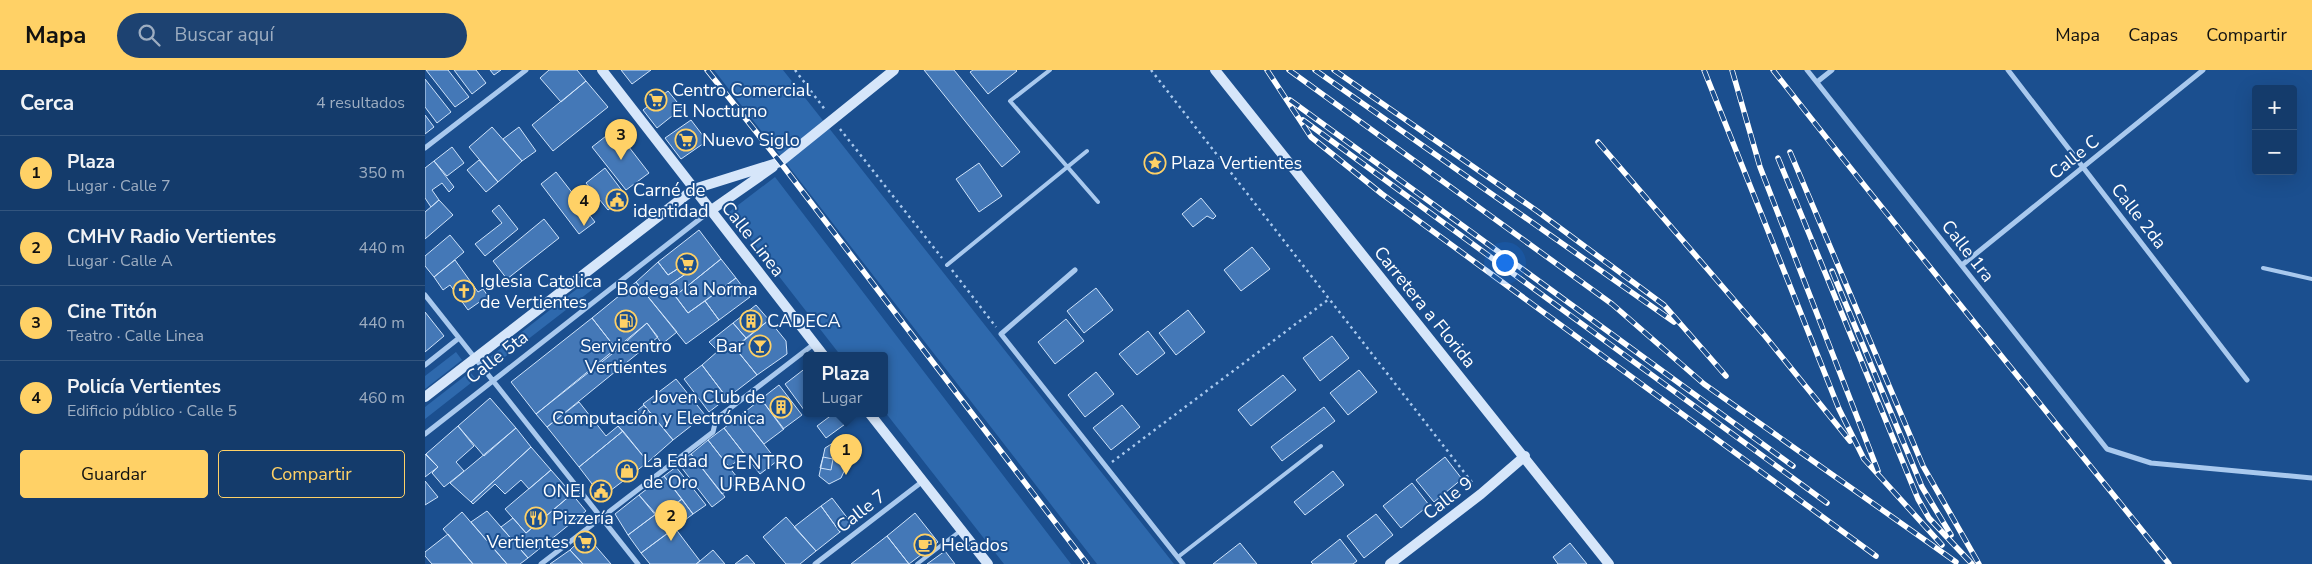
<!DOCTYPE html>
<html lang="es">
<meta charset="utf-8">
<style>
:root{--surface:#143b6b;--page:#1d4271;--text:#f1f3f6;--muted:#9dadc1;--line:#33557e;--accent:#ffd166}
body{margin:0;font-family:"Nunito Sans",sans-serif;background:var(--page);color:var(--text)}
.controls{position:absolute;right:15px;top:15px;display:grid;overflow:hidden;border-radius:5px;box-shadow:0 5px 20px #0002}
.controls button{width:45px;height:45px;display:grid;place-items:center;padding:0;border:0;border-bottom:1px solid var(--line);background:var(--surface);color:var(--text);font:25px sans-serif}
.you{position:absolute;left:1079px;top:192px;width:18px;height:18px;margin:-12px;border:4px solid #fff;border-radius:50%;background:#1a73e8;box-shadow:0 0 0 8px #1a73e833}
.badge{display:grid;place-items:center;width:32px;height:32px;border-radius:50%;background:var(--accent);color:#111;font-size:16px;font-weight:700}
.pin{position:absolute;translate:-50% -41px;filter:drop-shadow(0 1px 2px #0008)}
.pin::after{content:'';position:absolute;top:26px;width:18px;height:15px;background:inherit;clip-path:polygon(0 0,100% 0,50% 100%)}
.popup{position:absolute;left:378px;top:282px;width:85px;height:65px;box-sizing:border-box;display:grid;place-content:center;border-radius:5px;background:var(--surface);filter:drop-shadow(0 1px 4px #0005);font-size:16px;white-space:nowrap;color:var(--muted)}
.popup b{font-size:19px;color:var(--text)}
.popup::after{content:'';position:absolute;left:50%;top:100%;margin-left:-10px;border:10px solid transparent;border-top-color:var(--surface)}
.list{margin:0;padding:0;list-style:none}
h2{display:flex;justify-content:space-between;align-items:center;height:65px;margin:0;padding:0 20px;font-size:21px}
h2 small{font-size:16px;font-weight:400;color:var(--muted)}
.list li{display:grid;grid-template-columns:32px 1fr auto;gap:15px;align-items:center;box-sizing:border-box;height:75px;padding:0 20px;border-top:1px solid var(--line)}
.list b{display:block;font-size:19px;white-space:nowrap}
.list p{margin:0;font-size:16px;white-space:nowrap;color:var(--muted)}
.list em{font-size:16px;font-style:normal;color:var(--muted)}
.actions{display:flex;gap:10px;padding:15px 20px}
.actions a{flex:1;padding:11px 0;border:1px solid var(--accent);border-radius:5px;text-align:center;font-size:18px;color:var(--accent)}
.actions .main{background:var(--accent);color:#111}
.icon{flex:none;width:28px;height:28px;fill:none;stroke:currentColor;stroke-width:2;stroke-linecap:round;stroke-linejoin:round}
.map{position:relative;flex:none;width:1887px;height:494px;overflow:hidden}
header{display:flex;align-items:center;gap:30px;box-sizing:border-box;height:70px;padding:0 25px;background:var(--accent);color:#111}
header strong{font-size:24px}
nav{display:flex;gap:28px;margin-inline-start:auto;font-size:18px}
.search{width:350px;height:45px;background:var(--page);display:flex;align-items:center;gap:12px;box-sizing:border-box;padding:0 18px;border-radius:28px;color:var(--muted);font-size:19px}
main{display:flex}
aside{flex:1;background:var(--surface)}
.map>svg:first-child{display:block}
.green{fill:#2e69ad}
.building{fill:#4478b7;stroke:#cfe3fa}
.lines{fill:none;stroke-linecap:round;stroke-linejoin:round}
.path{stroke:#a9c9ee;stroke-width:2.5;stroke-dasharray:2.5 4;stroke-linecap:butt}
.lane{stroke:#a9c9ee;stroke-width:4}
.street{stroke:#a9c9ee;stroke-width:5}
.secondary{stroke:#d6e6fa;stroke-width:10}
.rail-casing{stroke:#fff;stroke-width:5.5}
.rail{stroke:#1b4f8f;stroke-width:4;stroke-dasharray:11;stroke-linecap:butt}
.labels{text-anchor:middle;stroke-width:4;stroke-linejoin:round;paint-order:stroke}
.poi-label{font-size:18px;fill:#fff;stroke:#1b4f8f;text-anchor:start}
.street-label{font-size:18px;fill:#fff;stroke:#1b4f8f}
.neighbourhood-label{font-size:19px;letter-spacing:1px;fill:#fff;stroke:#1b4f8f}
</style>
<header>
<strong>Mapa</strong>
<div class="search"><svg class="icon" aria-label="search" viewBox="0 0 24 24"><circle cx="10" cy="10" r="6"/><path d="M15 15l6 6"/></svg>Buscar aquí</div>
<nav><a>Mapa</a><a>Capas</a><a>Compartir</a></nav>
</header>
<main>
<aside>
<h2>Cerca<small>4 resultados</small></h2>
<ul class="list">
<li><span class="badge">1</span><div><b>Plaza</b><p>Lugar · Calle 7</p></div><em>350 m</em></li>
<li><span class="badge">2</span><div><b>CMHV Radio Vertientes</b><p>Lugar · Calle A</p></div><em>440 m</em></li>
<li><span class="badge">3</span><div><b>Cine Titón</b><p>Teatro · Calle Linea</p></div><em>440 m</em></li>
<li><span class="badge">4</span><div><b>Policía Vertientes</b><p>Edificio público · Calle 5</p></div><em>460 m</em></li>
</ul>
<div class="actions"><a class="main">Guardar</a><a>Compartir</a></div>
</aside>
<div class="map">
<svg width="1887" height="494" viewBox="0 0 1887 494">
<rect width="100%" height="100%" fill="#1b4f8f"/>
<path class="green" d="M289,0H358L749,494H672Z
M350,107L646,494H579L460,342V286H416L304,142Z
M162,211L168,219L67,297L61,290Z
M31,282L37,290L0,319V306Z
M45,302L51,309L0,349V337Z"/>
<path class="building" d="M1,0H23L44,27L30,37Z
M29,0H51L61,13L47,24Z
M65,0H76L69,5Z
M124,0H152L161,11L136,32L115,8Z
M196,0H226L207,14Z
M499,0H529L595,82L577,97Z
M548,0H591L592,1L563,24L545,2Z
M0,9L26,42L12,53L0,37Z
M161,11L183,37L128,81L107,55Z
M243,21L257,38L232,58L218,40Z
M0,45L9,57L0,64Z
M266,50L282,71L256,89L240,68Z
M67,57L97,91L73,112L44,77Z
M94,57L111,81L97,91L78,69Z
M190,59L224,103L201,120L167,77Z
M27,77L39,93L22,106L9,91Z
M54,90L73,112L61,122L42,100Z
M9,91L29,117L24,122L17,113L7,120L14,130L6,137L0,128V98Z
M554,93L577,126L554,142L531,109Z
M180,98L201,126L183,140L161,113Z
M131,102L170,152L154,164L116,114Z
M776,128L791,146L788,149L782,146L768,157L757,144Z
M14,130L28,145L0,169V142Z
M74,135L93,159L60,186L50,174L77,153L67,141Z
M119,149L134,168L82,209L68,191Z
M274,160L296,189L250,226L243,216L262,203L257,196L243,205L233,192Z
M25,165L39,182L9,207L0,196V186Z
M827,177L845,199L816,221L799,200Z
M296,189L311,208L263,243L250,226Z
M30,190L53,222L58,219L63,226L43,240L25,215L18,220L9,207Z
M233,192L243,205L257,196L262,203L243,216L263,243L280,231L294,250L261,274L211,212Z
M311,208L325,227L294,250L280,231Z
M211,212L252,262L237,274L222,253L192,280L167,248Z
M671,218L688,240L659,263L642,241Z
M331,235L344,250L321,268L308,253Z
M763,240L780,262L751,285L734,263Z
M0,242L19,266L0,282Z
M167,248L192,280L111,344L86,312Z
M641,249L659,271L630,294L613,272Z
M344,250L361,271L362,284L332,305L310,278Z
M222,253L233,267L122,357L111,344Z
M308,253L321,268L310,278L332,305L302,328L277,295L293,281L284,272Z
M723,261L740,283L712,305L694,284Z
M907,266L924,288L895,311L878,288Z
M277,295L302,328L284,342L259,309Z
M382,297V344L360,314Z
M934,300L952,322L923,345L905,323Z
M671,302L689,324L660,347L643,325Z
M858,305L871,320L826,356L813,340Z
M251,309L280,345L248,370L218,334Z
M354,315L377,345L358,359L336,329Z
M65,328L91,358L59,386L33,356Z
M336,329L359,359L339,374L316,345Z
M154,332L181,366L193,356L198,361L154,397L122,357Z
M219,335L248,370L223,392L193,356Z
M697,335L715,357L686,380L668,358Z
M899,337L910,351L857,391L846,377Z
M408,344H422L427,349L401,368L392,356Z
M316,345L352,391L335,404L299,358Z
M33,356L49,376L31,392L39,401L19,417L7,403L13,397L1,384Z
M91,358L106,377L46,432L25,413Z
M299,358L320,385L304,397L283,370Z
M198,361L223,392L177,427L154,397Z
M283,370L315,411L297,424L266,384Z
M408,373L419,382L422,395L416,408L404,414L394,406L400,378Z
M106,377L126,400L104,419L96,410L80,424L70,414L48,434L46,432Z
M0,384L13,397L0,407Z
M266,384L300,427L287,437L253,393Z
M398,387L408,389L406,400L395,398Z
M1020,387L1037,409L1009,432L991,410Z
M251,397L281,435L268,444L239,406Z
M126,400L147,424L101,463L80,439Z
M908,401L919,415L880,445L869,432Z
M239,406L257,429L232,447L214,425Z
M0,411L13,427L0,435Z
M987,413L1004,435L976,458L958,436Z
M147,424L161,441L103,488L76,457L88,448L101,463Z
M214,425L231,444L203,465L190,444Z
M407,428L427,454L415,462L396,436Z
M257,429L268,444L216,483L203,465L231,444L232,447Z
M396,436L415,462L391,481L369,457Z
M62,441L103,488L95,494H82L46,452Z
M37,442L82,494H48L18,459Z
M490,443L513,472L484,494L462,466Z
M951,444L968,465L939,488L922,466Z
M361,447L391,481L375,494H361L338,467Z
M250,458L275,491L271,494H225L216,483Z
M23,464L48,494H7L0,486V482Z
M161,465L186,494H158L145,480Z
M462,466L484,494H426Z
M915,469L932,491L928,494H888L886,492Z
M815,473L832,494H788Z
M1145,473L1162,494H1133L1128,487Z
M145,480L158,494H125Z
M288,480L300,494H271L275,491Z
M520,481L530,494H502Z
M322,485L330,494H310Z"/>
<g class="lines">
<path class="path" d="M370,0L401,41
M726,0L1049,415
M415,59L517,188
M527,200L571,257
M687,392L904,229"/>
<path class="lane" d="M625,0L585,31L673,132
M522,195L662,81
M1838,198L1887,209
M753,487L896,376
M492,494L535,461"/>
<path class="street" d="M1382,0L1682,379L1726,393L1887,408
M1583,0L1822,310
M1392,12L1407,0
M0,78L101,0
M1537,195L1778,0
M650,200L576,264L758,494
M0,225L213,494
M0,295L34,268
M0,364L285,141
M116,494L288,362L291,349L389,274
M390,494L498,411"/>
<path class="secondary" d="M177,0L399,286
M790,0L1184,494
M285,141L348,97
M0,327L269,119L355,92L469,0
M445,344L563,494
M965,494L1056,424L1100,386"/>
<g class="rail-casing">
<path id="rail" d="M282,0L355,92L662,494
M842,0L886,67L957,124L1451,486
M864,0L1187,234L1279,314L1531,492
M890,0L1249,252
M909,0L1112,141L1239,235L1301,306
M1279,0L1414,339L1439,389L1517,475
M1307,0L1335,97L1453,401
M1348,0C1478,166 1612,329 1744,494
M865,30L1368,396
M878,50L1402,433
M1173,72L1340,266L1425,371
M1365,82L1498,396L1554,494
M1353,88L1493,429L1504,448L1547,494
M1407,201L1497,417L1526,465"/>
</g>
<use href="#rail" class="rail"/>
</g>
<defs>
<g id="supermarket-ring" transform="scale(1.125)"><circle r="9.5" fill="#1b4f8f" stroke="#ffd166" stroke-width="1.5"/><path d="M-6-5.5h2.5l.6 2H6L4.5 2H-2.5L-4.4-4H-6ZM-1.5 3.2a1.3 1.3 0 1 0 .1 0ZM3 3.2a1.3 1.3 0 1 0 .1 0Z" fill="#ffd166"/></g>
<g id="sight-ring" transform="scale(1.125)"><circle r="9.5" fill="#1b4f8f" stroke="#ffd166" stroke-width="1.5"/><path d="M0-6L1.8-2.2L6-1.7L2.9 1.2L3.7 5.4L0 3.3L-3.7 5.4L-2.9 1.2L-6-1.7L-1.8-2.2Z" fill="#ffd166"/></g>
<g id="civic-ring" transform="scale(1.125)"><circle r="9.5" fill="#1b4f8f" stroke="#ffd166" stroke-width="1.5"/><path d="M-.6-6.5H3V-4.5H.6V-3L4-1V1h2V6H-6V1h2V-1L-.6-3ZM-1.2 2.5V6h2.4V2.5Z" fill="#ffd166"/></g>
<g id="church-ring" transform="scale(1.125)"><circle r="9.5" fill="#1b4f8f" stroke="#ffd166" stroke-width="1.5"/><path d="M-1.2-6h2.4v3.5h3.3v2.4h-3.3V6h-2.4V-.1h-3.3v-2.4h3.3Z" fill="#ffd166"/></g>
<g id="fuel-ring" transform="scale(1.125)"><circle r="9.5" fill="#1b4f8f" stroke="#ffd166" stroke-width="1.5"/><path d="M-5.5-6h7V0h2V4h1.3V-2.5L3-4.5l.8-.8L6-3V5H2.5V1h-1V6h-7ZM-4.2-4.7v3.2H.2V-4.7Z" fill="#ffd166"/></g>
<g id="building-ring" transform="scale(1.125)"><circle r="9.5" fill="#1b4f8f" stroke="#ffd166" stroke-width="1.5"/><path d="M-4-6H4V6H1V3H-1V6H-4ZM-2.5-4.3h1.7v1.8h-1.7ZM.8-4.3h1.7v1.8H.8ZM-2.5-1h1.7V.8h-1.7ZM.8-1h1.7V.8H.8Z" fill="#ffd166"/></g>
<g id="bar-ring" transform="scale(1.125)"><circle r="9.5" fill="#1b4f8f" stroke="#ffd166" stroke-width="1.5"/><path d="M-6-5H6L.8 .8V4.5H3.5V6h-7V4.5H-.8V.8Z" fill="#ffd166"/></g>
<g id="shop-ring" transform="scale(1.125)"><circle r="9.5" fill="#1b4f8f" stroke="#ffd166" stroke-width="1.5"/><path d="M-5-2.5h2.3a2.7 3.5 0 0 1 5.4 0H5L5.5 6h-11ZM-1.5-2.5h3a1.5 2.3 0 0 0-3 0Z" fill="#ffd166"/></g>
<g id="restaurant-ring" transform="scale(1.125)"><circle r="9.5" fill="#1b4f8f" stroke="#ffd166" stroke-width="1.5"/><path d="M-5-6h1v4h1v-4h1v4h1v-4h1v5L-1.5 .5V6h-2V.5L-5-1ZM5-6V6H3V1.5H1.5Q1.5-4 5-6Z" fill="#ffd166"/></g>
<g id="cafe-ring" transform="scale(1.125)"><circle r="9.5" fill="#1b4f8f" stroke="#ffd166" stroke-width="1.5"/><path d="M-5.5-4.5H6V0H3Q3 3.5 0 3.5H-2.5Q-5.5 3.5-5.5 0ZM3-3.2v2h1.7v-2ZM-6 4.5H4V6H-6Z" fill="#ffd166"/></g>
</defs>
<g fill-rule="evenodd">
<use href="#supermarket-ring" x="231" y="30"/>
<use href="#supermarket-ring" x="261" y="70"/>
<use href="#sight-ring" x="730" y="93"/>
<use href="#civic-ring" x="192" y="130"/>
<use href="#supermarket-ring" x="262" y="194"/>
<use href="#church-ring" x="39" y="221"/>
<use href="#fuel-ring" x="201" y="251"/>
<use href="#building-ring" x="326" y="251"/>
<use href="#bar-ring" x="335" y="276"/>
<use href="#building-ring" x="356" y="337"/>
<use href="#shop-ring" x="202" y="401"/>
<use href="#civic-ring" x="176" y="421"/>
<use href="#restaurant-ring" x="111" y="448"/>
<use href="#supermarket-ring" x="160" y="472"/>
<use href="#cafe-ring" x="500" y="475"/>
</g>
<g class="labels">
<g class="poi-label">
<text x="247" y="26">Centro Comercial<tspan x="247" dy="21">El Nocturno</tspan></text>
<text x="277" y="76">Nuevo Siglo</text>
<text x="746" y="99">Plaza Vertientes</text>
<text x="208" y="126">Carné de<tspan x="208" dy="21">identidad</tspan></text>
<text x="55" y="217">Iglesia Catolica<tspan x="55" dy="21">de Vertientes</tspan></text>
<text x="262" y="225" text-anchor="middle">Bodega la Norma</text>
<text x="342" y="257">CADECA</text>
<text x="201" y="282" text-anchor="middle">Servicentro<tspan x="201" dy="21">Vertientes</tspan></text>
<text x="319" y="282" text-anchor="end">Bar</text>
<text x="340" y="333" text-anchor="end">Joven Club de<tspan x="340" dy="21">Computación y Electrónica</tspan></text>
<text x="218" y="397">La Edad<tspan x="218" dy="21">de Oro</tspan></text>
<text x="160" y="427" text-anchor="end">ONEI</text>
<text x="127" y="454">Pizzería</text>
<text x="144" y="478" text-anchor="end">Vertientes</text>
<text x="516" y="481">Helados</text>
</g>
<g class="street-label">
<text transform="translate(1649 87) rotate(-39)" y="6">Calle C</text>
<text transform="translate(1714 146) rotate(52)" y="6">Calle 2da</text>
<text transform="translate(328 169) rotate(52)" y="6">Calle Linea</text>
<text transform="translate(1543 181) rotate(52)" y="6">Calle 1ra</text>
<text transform="translate(1000 237) rotate(51)" y="6">Carretera a Florida</text>
<text transform="translate(72 287) rotate(-38)" y="6">Calle 5ta</text>
<text transform="translate(1023 428) rotate(-38)" y="6">Calle 9</text>
<text transform="translate(436 441) rotate(-38)" y="6">Calle 7</text>
</g>
<g class="neighbourhood-label">
<text x="338" y="399">CENTRO<tspan x="338" dy="22">URBANO</tspan></text>
</g>
</g>
</svg>
<div class="controls">
<button>+</button>
<button>−</button>
</div>
<div class="you"></div>
<div class="pin badge" style="left:421px;top:405px">1</div>
<div class="popup"><b>Plaza</b>Lugar</div>
<div class="pin badge" style="left:246px;top:471px">2</div>
<div class="pin badge" style="left:196px;top:90px">3</div>
<div class="pin badge" style="left:159px;top:156px">4</div>
</div>
</main>
